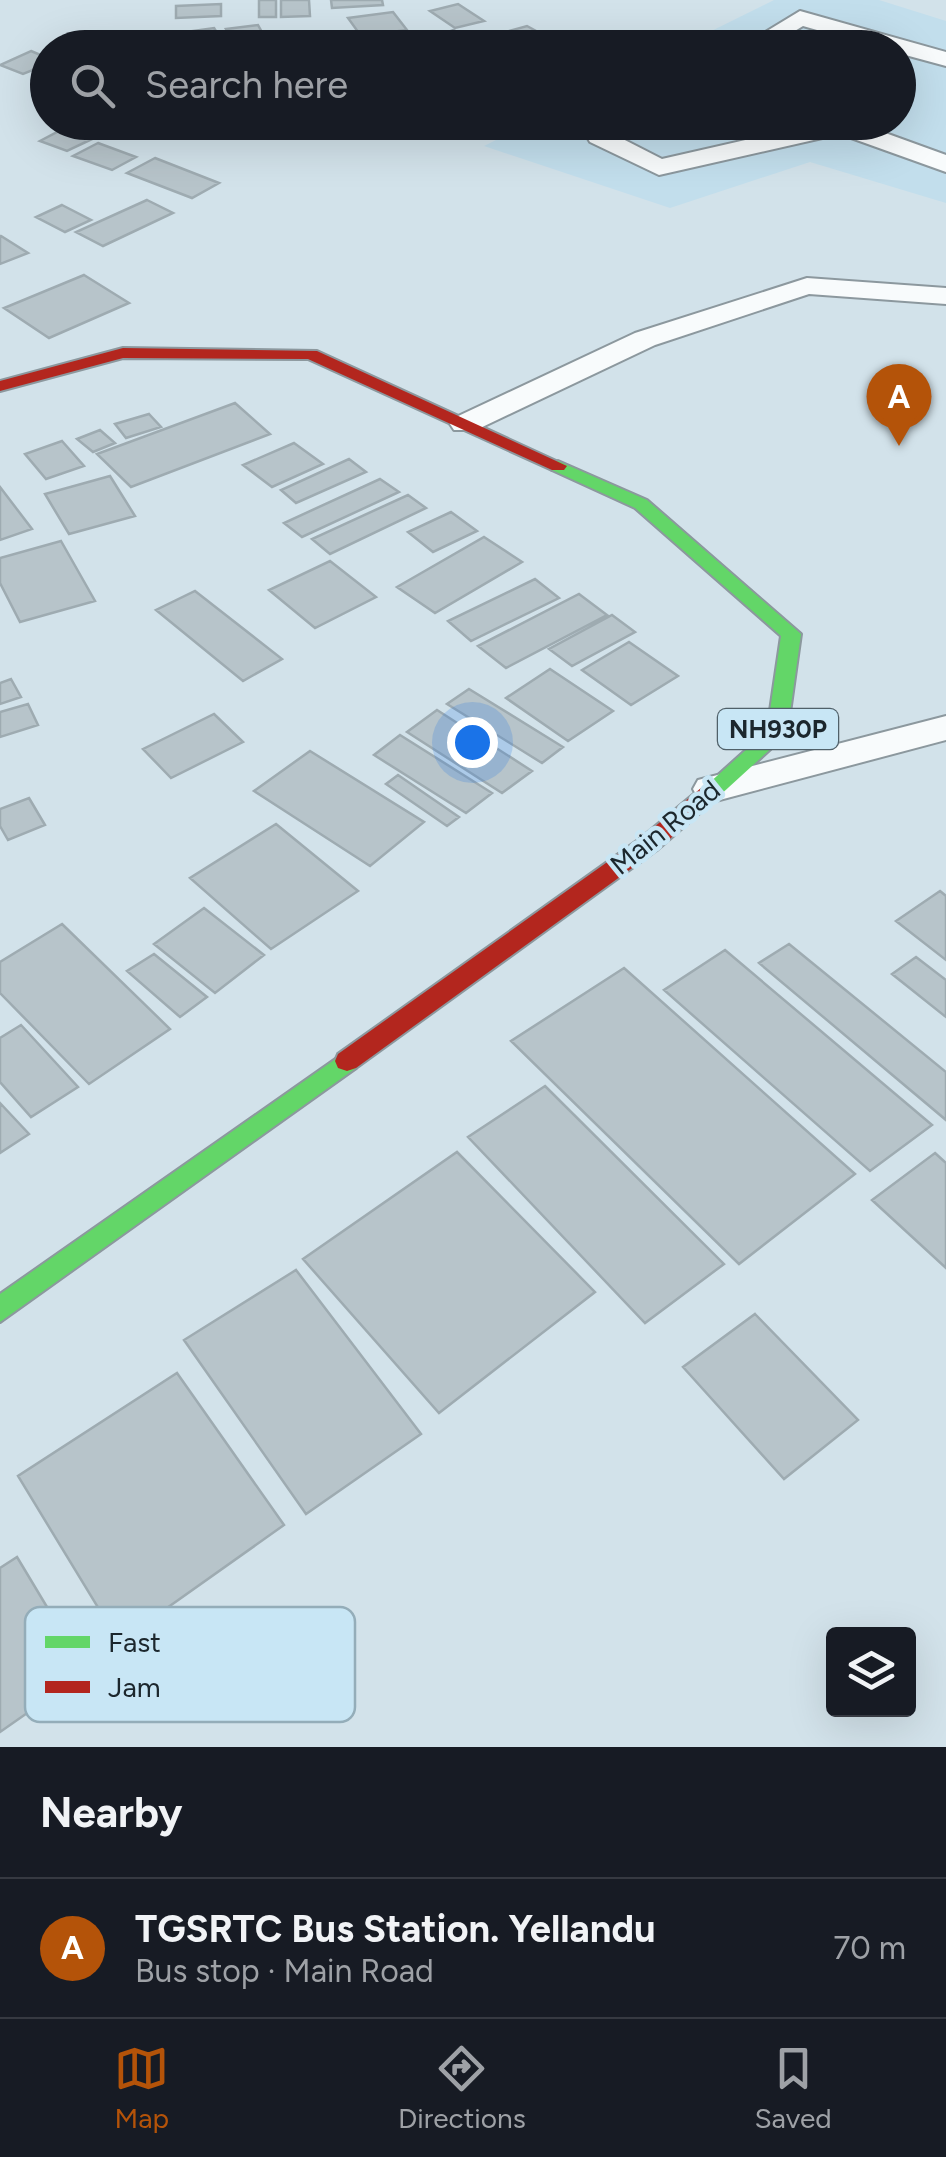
<!DOCTYPE html>
<meta charset="utf-8">
<style>
:root{--surface:#171b24;--page:#20242c;--text:#f1f3f6;--muted:#9ea1a6;--line:#363941;--accent:#b45309}
body{margin:0;font-family:Figtree,sans-serif;background:var(--page);color:var(--text)}
.controls{position:absolute;right:30px;bottom:30px;display:grid;overflow:hidden;border-radius:10px;box-shadow:0 10px 40px #0002}
.controls button{width:90px;height:90px;display:grid;place-items:center;padding:0;border:0;border-bottom:2px solid var(--line);background:var(--surface);color:var(--text);font:50px sans-serif}
.you{position:absolute;left:472px;top:742px;width:35px;height:35px;margin:-25px;border:8px solid #fff;border-radius:50%;background:#1a73e8;box-shadow:0 0 0 15px #1a73e833}
.badge{display:grid;place-items:center;width:65px;height:65px;border-radius:50%;background:var(--accent);color:#fff;font-size:32px;font-weight:700}
.pin{position:absolute;translate:-50% -82px;filter:drop-shadow(0 2px 5px #0008)}
.pin::after{content:'';position:absolute;top:52px;width:35px;height:30px;background:inherit;clip-path:polygon(0 0,100% 0,50% 100%)}
.list{margin:0;padding:0;list-style:none}
h2{display:flex;justify-content:space-between;align-items:center;height:130px;margin:0;padding:0 40px;font-size:42px}
h2 small{font-size:32px;font-weight:400;color:var(--muted)}
.list li{display:grid;grid-template-columns:65px 1fr auto;gap:30px;align-items:center;box-sizing:border-box;height:140px;padding:0 40px;border-top:2px solid var(--line)}
.list b{display:block;font-size:38px;white-space:nowrap}
.list p{margin:0;font-size:32px;white-space:nowrap;color:var(--muted)}
.list em{font-size:32px;font-style:normal;color:var(--muted)}
.icon{flex:none;width:55px;height:55px;fill:none;stroke:currentColor;stroke-width:2;stroke-linecap:round;stroke-linejoin:round}
.map{position:relative;flex:none;width:946px;height:1747px;overflow:hidden}
.search{position:absolute;background:var(--surface);box-shadow:0 10px 40px #0002;left:30px;right:30px;top:30px;height:110px;display:flex;align-items:center;gap:25px;box-sizing:border-box;padding:0 35px;border-radius:55px;color:var(--muted);font-size:38px}
.sheet{height:270px;background:var(--surface)}
nav{display:flex;justify-content:space-around;align-items:center;box-sizing:border-box;height:140px;border-top:2px solid var(--line);background:var(--surface);font-size:28px;color:var(--muted)}
nav a{display:grid;justify-items:center;gap:5px}
nav .on{color:var(--accent)}
.map>svg:first-child{display:block}
.built{fill:#c2deec}
.building{fill:#b7c4ca;stroke:#9eabb1;stroke-width:2.5}
.lines{fill:none;stroke-linecap:round;stroke-linejoin:round}
.lane-casing{stroke:#8c989e;stroke-width:4}
.fast-casing{stroke:#8c989e;stroke-width:4}
.jam-casing{stroke:#8c989e;stroke-width:4}
.lane{fill:#f8fbfc;fill-rule:evenodd}
.fast{fill:#63d668;fill-rule:evenodd}
.jam{fill:#b3261e;fill-rule:evenodd}
.labels{text-anchor:middle;stroke-width:9;stroke-linejoin:round;paint-order:stroke}
.shield{fill:#c8e6f5;stroke:#506069;stroke-width:2.5}
.shield-label{font-size:25px;font-weight:bold;fill:#1c272d}
.street-label{font-size:28px;fill:#1c272d;stroke:#c8e6f5}
.key{fill:#c8e6f5;stroke:#94adb9;stroke-width:2.5}
.key-label{font-size:28px;fill:#1c272d}
</style>
<div class="map">
<svg width="946" height="1747" viewBox="0 0 946 1747">
<rect width="100%" height="100%" fill="#d2e2ea"/>
<path class="built" d="M774,0H879L946,21V203L810,162L670,208L484,146L530,123L898,122V48L679,47Z"/>
<path class="building" d="M259,0H276V17H259Z
M281,0H309L310,16L281,17Z
M331,0H382L383,5L332,8Z
M221,4V16L176,18V6Z
M458,4L484,21L455,28L430,11Z
M393,12L407,30L361,36L348,18Z
M258,25L268,43L237,47L226,29Z
M527,26L558,43L510,48L491,36Z
M214,28L226,47L195,48L186,32Z
M453,30L493,48H464L438,36Z
M126,32L153,48H116L103,40Z
M424,35L450,48H419L406,41Z
M342,36L351,48H299L295,43Z
M31,51L48,58V64L23,74L0,65Z
M313,122H366L374,125L352,137Z
M63,129L90,140L67,151L40,141Z
M98,143L136,157L112,170L73,156Z
M155,158L219,183L192,198L127,173Z
M147,200L173,213L103,246L76,232Z
M62,205L91,220L65,232L36,217Z
M0,236H1L28,253L0,264Z
M84,275L129,303L49,338L4,308Z
M235,403L270,434L131,487L97,454Z
M149,414L161,427L126,438L115,424Z
M100,430L115,443L93,452L77,439Z
M62,441L84,466L46,479L25,454Z
M294,443L323,464L272,487L243,465Z
M349,459L366,472L296,503L281,490Z
M110,476L135,516L69,534L45,494Z
M380,479L399,492L302,537L284,523Z
M0,487L32,529L0,540Z
M408,495L426,508L330,554L312,539Z
M451,512L477,531L433,552L408,532Z
M484,537L522,562L435,613L397,587Z
M61,541L95,601L20,622L0,583V558Z
M330,561L376,597L315,628L269,590Z
M535,579L559,598L471,641L448,621Z
M195,591L282,659L243,681L156,610Z
M579,594L607,615L506,668L478,646Z
M612,615L635,632L572,666L549,649Z
M629,642L678,676L631,705L582,670Z
M550,669L613,711L568,741L506,698Z
M11,679L21,697L0,704V683Z
M469,689L563,747L542,763L447,704Z
M28,704L38,725L0,737V712Z
M437,710L532,771L502,793L407,732Z
M214,714L243,742L171,778L143,749Z
M400,735L492,793L466,813L374,755Z
M310,751L424,822L370,866L254,791Z
M398,775L459,817L447,826L386,784Z
M29,798L45,825L8,840L0,826V809Z
M276,824L358,891L271,949L190,878Z
M940,891L946,896V960L896,921Z
M204,908L264,955L215,993L154,944Z
M62,924L170,1029L89,1084L0,993V962Z
M789,944L946,1072V1120L759,963Z
M725,950L932,1125L870,1171L664,990Z
M154,954L207,997L180,1017L127,971Z
M916,957L946,980V1017L892,974Z
M624,968L855,1174L739,1264L511,1041Z
M21,1025L78,1087L31,1117L0,1082V1038Z
M545,1086L724,1264L645,1323L468,1137Z
M0,1103L29,1134L0,1153Z
M457,1152L595,1292L439,1413L303,1259Z
M935,1153L946,1163V1268L872,1200Z
M296,1270L421,1434L306,1514L184,1340Z
M755,1314L858,1420L784,1479L683,1367Z
M177,1373L284,1525L119,1642L18,1476Z
M17,1557L86,1672L0,1732V1568Z"/>
<g class="lines">
<g class="lane-casing">
<path id="lane" d="M800,11L946,52V66L898,53V48H880L803,26L767,48H739Z
M606,122H636L617,136L662,159L825,122H855L946,155V172L840,134L659,175L590,142L587,137Z
M807,278L946,288V304L809,294L655,345L476,430H454L450,424L454,418L635,333Z
M946,716V740L712,802L698,798L693,789L698,780Z"/>
</g>
<g class="fast-casing">
<path id="fast" d="M558,461L647,500L801,634L787,734L717,798L709,801L698,793L767,731L781,636L635,508L552,470L549,466Z
M347,1051L356,1054L359,1061L356,1068L0,1322V1294Z"/>
</g>
<g class="jam-casing">
<path id="jam" d="M123,348L317,351L567,466L564,470H552L308,359L123,358L0,391V381Z
M709,785L720,793L717,798L657,850L356,1068L347,1071L338,1068L335,1061L338,1054L641,838L701,788Z"/>
</g>
<use href="#lane" class="lane"/>
<use href="#fast" class="fast"/>
<use href="#jam" class="jam"/>
</g>
<g class="labels">
<rect class="shield" x="718" y="709" width="120" height="40" rx="8"/>
<g class="shield-label">
<text x="778" y="738">NH930P</text>
</g>
<g class="street-label">
<text transform="translate(665 827) rotate(-39)" y="10">Main Road</text>
</g>
</g>
<rect x="25" y="1607" width="330" height="115" rx="15" class="key"/>
<rect x="45" y="1636" width="45" height="12" fill="#63d668"/>
<rect x="45" y="1681" width="45" height="12" fill="#b3261e"/>
<g class="key-label">
<text x="108" y="1652">Fast</text>
<text x="108" y="1697">Jam</text>
</g>
</svg>
<div class="controls">
<button><svg class="icon" aria-label="layers" viewBox="0 0 24 24"><path d="M12 4l9 5-9 5-9-5zM3 14l9 5 9-5"/></svg></button>
</div>
<div class="you"></div>
<div class="pin badge" style="left:899px;top:446px">A</div>
<div class="search"><svg class="icon" aria-label="search" viewBox="0 0 24 24"><circle cx="10" cy="10" r="6"/><path d="M15 15l6 6"/></svg>Search here</div>
</div>
<section class="sheet">
<h2>Nearby<small></small></h2>
<ul class="list">
<li><span class="badge">A</span><div><b>TGSRTC Bus Station. Yellandu</b><p>Bus stop · Main Road</p></div><em>70 m</em></li>
</ul>
</section>
<nav>
<a class="on"><svg class="icon" aria-label="map" viewBox="0 0 24 24"><path d="M3 6l6-2 6 2 6-2v14l-6 2-6-2-6 2zM9 4v14M15 6v14"/></svg>Map</a>
<a><svg class="icon" aria-label="directions" viewBox="0 0 24 24"><path d="M12 3l9 9-9 9-9-9zM9 14v-3h6M13 9l2 2-2 2"/></svg>Directions</a>
<a><svg class="icon" aria-label="saved" viewBox="0 0 24 24"><path d="M7 4h10v16l-5-4-5 4z"/></svg>Saved</a>
</nav>
